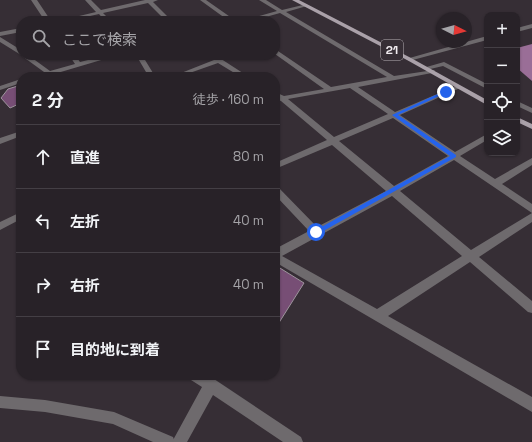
<!DOCTYPE html>
<html lang="ja">
<meta charset="utf-8">
<style>
:root{--surface:#282228;--page:#302a30;--text:#f1f3f6;--muted:#a5a4a8;--line:#443f45}
body{margin:0;font-family:"Space Grotesk","Noto Sans JP",sans-serif;background:var(--page);color:var(--text)}
.controls{position:absolute;right:12px;top:12px;display:grid;overflow:hidden;border-radius:8px;box-shadow:0 1px 3px #0004}
.controls button{width:36px;height:36px;display:grid;place-items:center;padding:0;border:0;border-bottom:1px solid var(--line);background:var(--surface);color:var(--text);font:20px sans-serif}
.compass{position:absolute;left:436px;top:12px;width:36px;height:36px;border-radius:50%;background:var(--surface);box-shadow:0 1px 3px #0004;rotate:96deg}
.stop{position:absolute;width:12px;height:12px;margin:-9px;border:3px solid #2563eb;border-radius:50%;background:#fff}
.stop.end{background:#2563eb;border-color:#fff;box-shadow:0 1px 4px #0008}
.list{margin:0;padding:0;list-style:none}
h2{display:flex;justify-content:space-between;align-items:center;height:52px;margin:0;padding:0 16px;font-size:17px}
h2 small{font-size:13px;font-weight:400;color:var(--muted)}
.list li{display:grid;grid-template-columns:26px 1fr auto;gap:12px;align-items:center;box-sizing:border-box;height:64px;padding:0 16px;border-top:1px solid var(--line)}
.list b{display:block;font-size:15px;white-space:nowrap}
.list em{font-size:13px;font-style:normal;color:var(--muted)}
.icon{flex:none;width:22px;height:22px;fill:none;stroke:currentColor;stroke-width:2;stroke-linecap:round;stroke-linejoin:round}
.map{position:relative;flex:none;width:532px;height:442px;overflow:hidden}
.search{position:absolute;background:var(--surface);box-shadow:0 1px 3px #0004;left:16px;top:16px;width:264px;height:44px;display:flex;align-items:center;gap:10px;box-sizing:border-box;padding:0 14px;border-radius:16px;color:var(--muted);font-size:15px}
.panel{position:absolute;background:var(--surface);box-shadow:0 1px 3px #0004;left:16px;top:72px;width:264px;height:308px;border-radius:16px}
.map>svg:first-child{display:block}
.water{fill:#9a6e97}
.building{fill:#774e75;stroke:#9d949c}
.lines{fill:none;stroke-linecap:round;stroke-linejoin:round}
.service{fill:#6e6a6d;fill-rule:evenodd}
.minor{fill:#6e6a6d;fill-rule:evenodd}
.tertiary{fill:#6e6a6d;fill-rule:evenodd}
.primary{fill:#aaa1a9;fill-rule:evenodd}
.route{fill:#2563eb}
.labels{text-anchor:middle;stroke-width:3.5;stroke-linejoin:round;paint-order:stroke}
.shield{fill:#362e35;stroke:#b8b2b7;stroke-width:1}
.shield-label{font-size:12px;font-weight:bold;fill:#f0ebef}
</style>
<div class="map">
<svg width="532" height="442" viewBox="0 0 532 442">
<rect width="100%" height="100%" fill="#362e35"/>
<path class="water" d="M532,44V81L517,68V48Z"/>
<path class="building" d="M21,85V103L10,108L1,98L8,89Z
M275,265L304,283L275,329Z"/>
<g class="lines">
<path class="service" d="M21,212V219L0,230V222Z
M0,396L45,400L114,412L173,437L175,442H153L113,424L45,412L0,408Z"/>
<path class="minor" d="M31,0H37L51,21H45Z
M85,0H91L101,10L145,0H158L153,2L172,21H166L148,3L103,13L111,21H105L99,14L68,21H58L96,12Z
M200,0H206L236,21H229Z
M259,0H266L282,10L307,4V6L286,12L394,76L434,70L435,71L432,73L358,87L395,112L456,86H460V88L400,115L455,152L487,134V140L460,156L495,179L532,158V165L502,184L532,204V213L454,160L400,191L471,250L532,213V222L479,257L532,301V313L528,312L470,262L388,316L532,397V412L275,262V249L309,231L275,195V186L278,187L317,227L386,191L332,145L275,169V163L327,140L281,101L275,99V92L284,96L324,89L275,54V49L331,87L387,77L280,13L251,21H242L277,11ZM350,88L388,114L334,137L288,99ZM393,118L448,156L394,186L339,141ZM392,196L462,256L377,309L282,256Z
M21,28V32L0,36V32Z
M0,37L21,50V55H28L50,71L75,64L69,55H75L80,62L108,55H118L54,74L56,77L48,75L31,77L44,72L22,56L21,55L0,42Z
M136,55H142L153,73C148,77 142,77 136,77L146,72Z
M208,55H215L249,77H241L218,63L184,75L185,77H177L176,75L214,60Z
M444,62L487,84V89L443,66L426,70L423,68Z
M21,79V83L0,90V86Z
M517,101L532,108V113L517,106Z
M21,131V136L0,144V138Z
M189,375H208L301,437L303,442H283L213,395L187,442H172L202,387L191,380Z"/>
<path class="tertiary" d="M532,24V28L517,32V28Z
M487,36V40L409,61L406,59Z"/>
<path class="primary" d="M292,0H299L411,58L487,100V105L407,60Z
M517,117L532,124V129L517,122Z"/>
</g>
<path class="route" d="M444,91L448,92L398,115L456,155V157L318,234H314V231L450,156L392,115Z"/>
<g class="labels">
<rect class="shield" x="381" y="40" width="22" height="20" rx="3"/>
<g class="shield-label">
<text x="392" y="54">21</text>
</g>
</g>
</svg>
<div class="controls">
<button>+</button>
<button>−</button>
<button><svg class="icon" aria-label="locate" viewBox="0 0 24 24"><circle cx="12" cy="12" r="6"/><path d="M12 2v4M12 18v4M2 12h4M18 12h4"/></svg></button>
<button><svg class="icon" aria-label="layers" viewBox="0 0 24 24"><path d="M12 4l9 5-9 5-9-5zM3 14l9 5 9-5"/></svg></button>
</div>
<svg class="compass" viewBox="-18 -18 36 36"><path d="M0-13l5 13h-10z" fill="#e53935"/><path d="M0 13l5-13h-10z" fill="#a5a4a8"/></svg>
<div class="stop" style="left:316px;top:232px"></div>
<div class="stop end" style="left:446px;top:92px"></div>
<div class="search"><svg class="icon" aria-label="search" viewBox="0 0 24 24"><circle cx="10" cy="10" r="6"/><path d="M15 15l6 6"/></svg>ここで検索</div>
<section class="panel">
<h2>2 分<small>徒歩 · 160 m</small></h2>
<ul class="list">
<li><svg class="icon" aria-label="ahead" viewBox="0 0 24 24"><path d="M12 20V5M6 11l6-6 6 6"/></svg><div><b>直進</b></div><em>80 m</em></li>
<li><svg class="icon" aria-label="left" viewBox="0 0 24 24"><path d="M17 20v-9H6M10 6l-5 5 5 5"/></svg><div><b>左折</b></div><em>40 m</em></li>
<li><svg class="icon" aria-label="right" viewBox="0 0 24 24"><path d="M7 20v-9h11M14 6l5 5-5 5"/></svg><div><b>右折</b></div><em>40 m</em></li>
<li><svg class="icon" aria-label="arrive" viewBox="0 0 24 24"><path d="M6 21V4h12l-3 4 3 4H6"/></svg><div><b>目的地に到着</b></div></li>
</ul>
</section>
</div>
